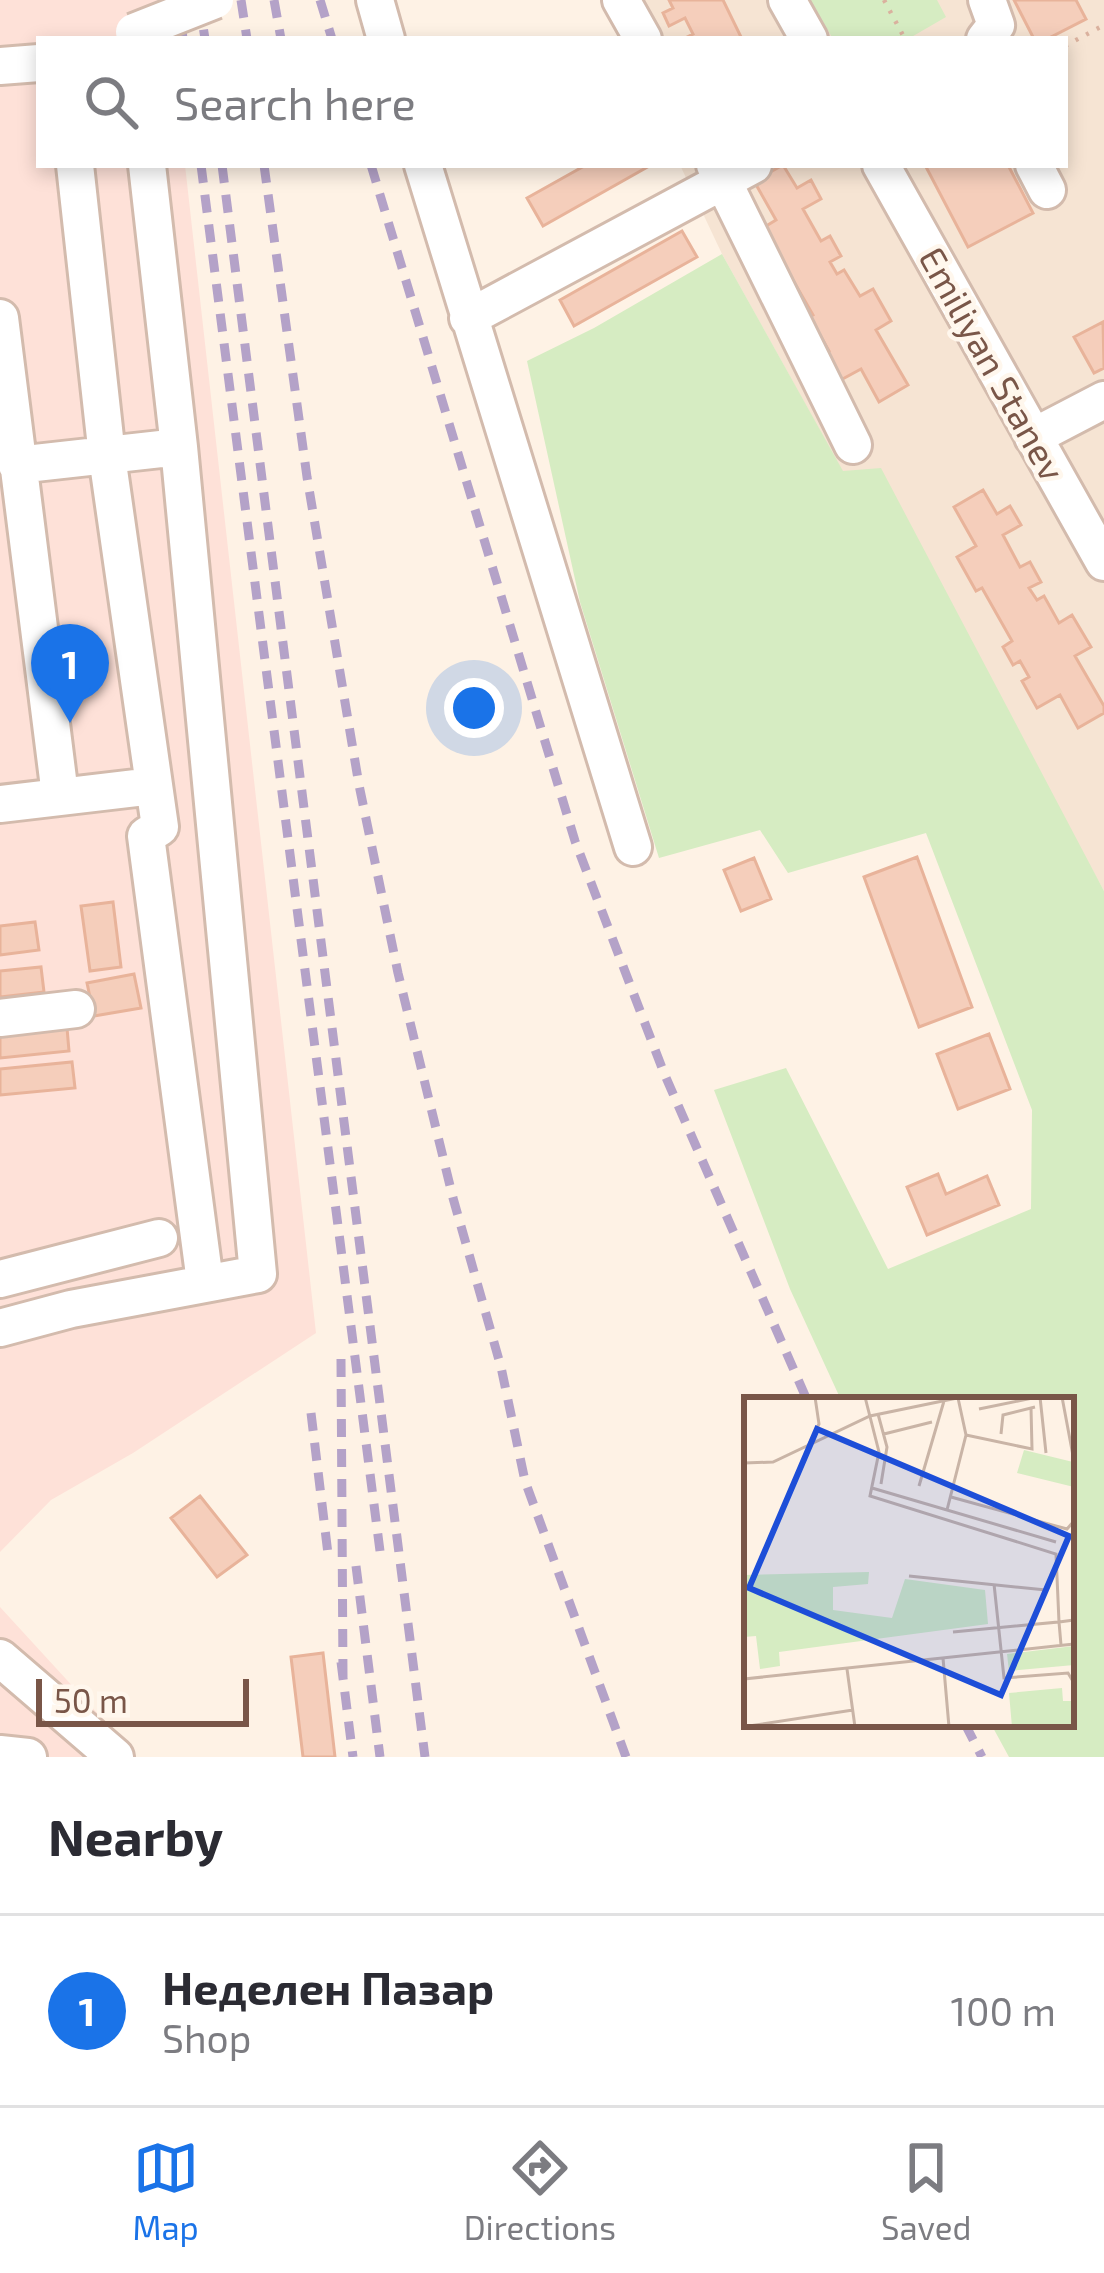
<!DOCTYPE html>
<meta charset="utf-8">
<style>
:root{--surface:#fff;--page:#f2f2f3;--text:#2b2b33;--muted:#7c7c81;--line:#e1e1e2;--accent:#1a73e8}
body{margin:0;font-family:"Exo 2",sans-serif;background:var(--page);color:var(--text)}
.scale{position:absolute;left:36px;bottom:30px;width:213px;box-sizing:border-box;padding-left:12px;border:6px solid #795648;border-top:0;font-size:33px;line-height:42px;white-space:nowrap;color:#795648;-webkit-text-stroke:9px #fff7ed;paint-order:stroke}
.you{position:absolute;left:474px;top:708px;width:42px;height:42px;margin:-30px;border:9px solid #fff;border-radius:50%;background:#1a73e8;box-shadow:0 0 0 18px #1a73e833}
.badge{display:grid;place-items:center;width:78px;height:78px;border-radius:50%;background:var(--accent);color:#fff;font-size:39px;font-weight:700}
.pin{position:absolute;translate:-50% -99px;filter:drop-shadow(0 3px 6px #0008)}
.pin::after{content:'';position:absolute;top:63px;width:42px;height:36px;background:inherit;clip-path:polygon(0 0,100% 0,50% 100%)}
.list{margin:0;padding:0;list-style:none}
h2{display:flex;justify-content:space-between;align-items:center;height:156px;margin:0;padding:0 48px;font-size:51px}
h2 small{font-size:39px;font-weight:400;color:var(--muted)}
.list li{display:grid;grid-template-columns:78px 1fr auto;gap:36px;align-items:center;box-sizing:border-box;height:192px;padding:0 48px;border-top:3px solid var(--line)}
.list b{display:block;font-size:45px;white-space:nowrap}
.list p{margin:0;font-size:39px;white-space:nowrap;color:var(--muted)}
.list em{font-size:39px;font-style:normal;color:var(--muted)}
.icon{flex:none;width:66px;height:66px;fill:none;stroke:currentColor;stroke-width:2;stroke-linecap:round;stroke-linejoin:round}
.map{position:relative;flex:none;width:1104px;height:1757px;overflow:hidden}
.search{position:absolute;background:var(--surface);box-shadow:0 6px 18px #0003;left:36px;right:36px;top:36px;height:132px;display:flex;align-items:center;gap:30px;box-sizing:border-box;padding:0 42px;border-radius:0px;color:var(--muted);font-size:45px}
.sheet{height:348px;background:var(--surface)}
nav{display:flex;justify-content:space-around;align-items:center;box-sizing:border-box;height:168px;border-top:3px solid var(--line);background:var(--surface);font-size:33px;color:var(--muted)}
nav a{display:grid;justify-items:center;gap:6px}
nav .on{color:var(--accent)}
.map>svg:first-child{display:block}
.residential{fill:#f6e4d3}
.commercial{fill:#fee1d8}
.green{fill:#d6ecc2}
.building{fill:#f5cebb;stroke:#e8b39a;stroke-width:3}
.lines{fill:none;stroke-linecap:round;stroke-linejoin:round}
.minor-casing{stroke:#d3bbad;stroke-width:42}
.path{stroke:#dab19e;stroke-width:4.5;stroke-dasharray:3 9;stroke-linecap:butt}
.minor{stroke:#fff;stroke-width:36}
.rail{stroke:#b4a2c8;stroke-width:9;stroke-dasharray:18 12;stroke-linecap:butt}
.minor-bridge-casing{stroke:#d3bbad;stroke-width:42;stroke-linecap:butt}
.minor-bridge{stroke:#fff;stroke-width:36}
.labels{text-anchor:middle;stroke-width:9;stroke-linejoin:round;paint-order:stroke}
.street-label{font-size:36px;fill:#795648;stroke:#fff7ed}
.inset-road{fill:none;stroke:#c9b4a6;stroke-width:3}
.view{fill:#1d4ed8;fill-opacity:0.15;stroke:#1d4ed8;stroke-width:6}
.inset-edge{fill:none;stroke:#795648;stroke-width:6}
</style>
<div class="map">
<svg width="1104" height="1757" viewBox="0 0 1104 1757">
<rect width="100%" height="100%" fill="#fef2e5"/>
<path class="residential" d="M602,0H1104V891L1049,791L843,472L722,254L680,165H1065V39H621Z"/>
<path class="commercial" d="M0,0H166L170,39H39V165H185L316,1333L133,1453L51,1500L0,1552Z
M0,1607L121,1739L103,1757H48L23,1736L0,1735Z"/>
<path class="green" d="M810,0H937L946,17L908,39H833Z
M722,254L843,471L881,468L1104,891V1757H1009L991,1724H1071V1400H841L790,1289L714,1090L786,1068L888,1269L1031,1209L1032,1110L926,833L788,873L760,830L659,858L580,602L527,361L594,328Z"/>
<path class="building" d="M669,0H723L742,39H683L693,34L685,18L669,26L663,13L673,8Z
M1014,0H1076L1086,19L1047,39H1034Z
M586,165H651L543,226L527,198Z
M783,165L797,188L811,180L821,199L803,209L821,241L830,236L841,256L830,262L837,274L844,270L860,296L873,289L891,321L876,330L908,385L879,402L861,369L837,382L822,355L829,351L820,335L813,339L803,321L813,315L782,261L758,231L776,220L754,181Z
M925,165H1008L1033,213L968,247Z
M682,231L697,257L574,326L560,300Z
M1103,322L1104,368L1094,373L1074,337Z
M983,490L997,514L1010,506L1021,525L1003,535L1020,567L1030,562L1041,582L1029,588L1037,600L1044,596L1059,623L1072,615L1091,647L1075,656L1104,706V713L1078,728L1060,695L1037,708L1022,681L1029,677L1020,661L1013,665L1003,647L1012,641L982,588L976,591L957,557L976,546L954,507Z
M917,857L972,1007L919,1027L864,877Z
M754,858L771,899L741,911L724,870Z
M113,902L121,967L90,971L81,906Z
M35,922L39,950L0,955V926Z
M41,967L44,992L0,997V971Z
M134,974L141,1008L94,1016L87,983Z
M67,1028L69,1051L0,1058V1034Z
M989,1034L1010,1089L958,1109L937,1054Z
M72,1062L75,1088L0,1095V1069Z
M938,1174L946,1194L987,1176L999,1205L927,1235L907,1187Z
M200,1496L247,1555L217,1577L171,1518Z
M323,1653L335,1757H303L291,1657Z"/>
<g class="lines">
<g class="minor-casing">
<path id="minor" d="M375,0L386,39
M621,0L643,39
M787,0L809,39
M985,39L996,25L987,0
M0,66L39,63
M75,165L107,456L160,827L146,836L205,1282
M423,165L633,847
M715,165L853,445
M881,165L1104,562
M1034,165L1047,190
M0,318L60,795
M468,318L753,165
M1033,437L1104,400
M17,465L179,447
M0,804L153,786
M0,1018L76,1009
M0,1279L159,1238
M0,1328L71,1309L258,1274L179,447L147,165
M0,1658L115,1757
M0,1754L28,1757"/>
</g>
<path class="path" d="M884,0L905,39
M1065,46L1104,25"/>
<use href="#minor" class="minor"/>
<path class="rail" d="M199,0L205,39
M241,0L247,39
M274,0L281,39
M320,0L332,39
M181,20L183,39
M201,165L380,1551
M222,165L425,1757
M264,165L307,477L359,785L398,973L453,1198L501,1367L525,1481L626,1757
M371,165L575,841L664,1073L807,1400
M341,1359L343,1677
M311,1413L328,1554
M356,1566L380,1757
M341,1662L353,1757
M965,1724L982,1757"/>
<g class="minor-bridge-casing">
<path id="minor-bridge" d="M134,32L215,0"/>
</g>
<use href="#minor-bridge" class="minor-bridge"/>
</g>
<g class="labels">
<g class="street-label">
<text transform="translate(992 364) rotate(61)" y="13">Emiliyan Stanev</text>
</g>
</g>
<g transform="translate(744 1397)">
<rect width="330" height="330" fill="#fef2e5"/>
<path d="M280,53L329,65L330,90L273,76ZM125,175L124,187L89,190V213L148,221L161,182L241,193L244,227L35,255L36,269L16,272L12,239L0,240V178ZM330,249V268L265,274L263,257ZM318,291L319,304H330V330H268L265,296Z" fill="#d6ecc2"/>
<path class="inset-road" d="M121,0L135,55L126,99L312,157L315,225L330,223M296,0L302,56M318,0L330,64M235,12L293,0M134,17L143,50L137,87M140,37L188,25M257,37L259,18L291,10M222,38L288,52L287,11M64,49L75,27L71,0M0,66L29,65L126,19L218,0M175,89L200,4M128,91L312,145M207,100L323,132L330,124M203,113L222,38L214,1M165,179L302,193M250,187L260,281L324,276L330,286M209,235L315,225L317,248M199,261L205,330M103,272L111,330M0,282L330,247M5,329L109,313"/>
<path class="view" d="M73,32L325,139L257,298L5,191Z"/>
<rect width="330" height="330" class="inset-edge"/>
</g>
</svg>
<div class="scale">50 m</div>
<div class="you"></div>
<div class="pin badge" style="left:70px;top:723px">1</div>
<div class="search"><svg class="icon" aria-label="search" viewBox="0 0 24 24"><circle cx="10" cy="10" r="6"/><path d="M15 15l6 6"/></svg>Search here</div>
</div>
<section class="sheet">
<h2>Nearby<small></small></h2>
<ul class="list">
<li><span class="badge">1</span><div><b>Неделен Пазар</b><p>Shop</p></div><em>100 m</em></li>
</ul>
</section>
<nav>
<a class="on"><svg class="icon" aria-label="map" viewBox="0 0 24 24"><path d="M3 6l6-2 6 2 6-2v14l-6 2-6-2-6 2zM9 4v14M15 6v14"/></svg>Map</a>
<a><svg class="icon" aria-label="directions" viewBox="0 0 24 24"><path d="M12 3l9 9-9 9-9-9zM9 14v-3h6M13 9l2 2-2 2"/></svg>Directions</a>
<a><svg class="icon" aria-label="saved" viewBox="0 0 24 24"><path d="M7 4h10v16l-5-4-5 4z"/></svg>Saved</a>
</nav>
